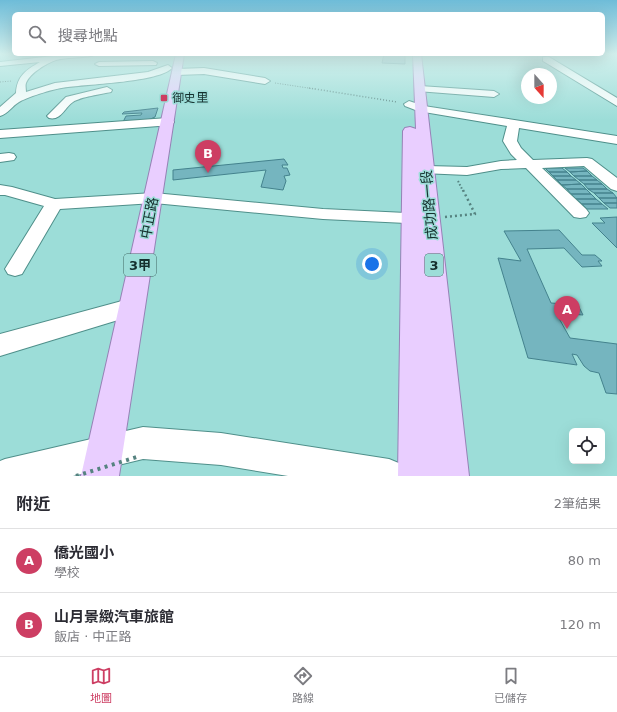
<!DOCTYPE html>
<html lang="zh-TW">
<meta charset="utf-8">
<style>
:root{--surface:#fff;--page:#f7f7f7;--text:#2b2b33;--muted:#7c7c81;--line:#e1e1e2;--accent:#cd3e63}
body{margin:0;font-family:"DejaVu Sans","Noto Sans TC",sans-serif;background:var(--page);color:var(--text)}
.controls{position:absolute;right:12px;bottom:12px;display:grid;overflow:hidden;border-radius:6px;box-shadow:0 4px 16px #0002}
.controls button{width:36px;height:36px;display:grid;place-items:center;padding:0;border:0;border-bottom:1px solid var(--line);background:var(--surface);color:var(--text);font:20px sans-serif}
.compass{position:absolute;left:521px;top:68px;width:36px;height:36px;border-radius:50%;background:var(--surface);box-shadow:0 4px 16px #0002;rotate:159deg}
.you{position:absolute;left:372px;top:264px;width:14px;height:14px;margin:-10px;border:3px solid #fff;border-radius:50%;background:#1a73e8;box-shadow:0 0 0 6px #1a73e833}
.badge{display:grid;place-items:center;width:26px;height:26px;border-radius:50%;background:var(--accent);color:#fff;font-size:13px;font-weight:700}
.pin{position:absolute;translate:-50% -33px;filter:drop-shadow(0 1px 2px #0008)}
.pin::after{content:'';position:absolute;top:21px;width:14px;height:12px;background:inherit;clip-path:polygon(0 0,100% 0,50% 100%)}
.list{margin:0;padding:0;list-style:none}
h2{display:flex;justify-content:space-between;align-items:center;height:52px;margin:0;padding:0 16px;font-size:17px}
h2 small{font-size:13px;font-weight:400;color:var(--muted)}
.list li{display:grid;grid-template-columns:26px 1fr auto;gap:12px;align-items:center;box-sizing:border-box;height:64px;padding:0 16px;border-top:1px solid var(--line)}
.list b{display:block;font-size:15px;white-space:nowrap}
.list p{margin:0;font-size:13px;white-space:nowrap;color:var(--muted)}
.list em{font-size:13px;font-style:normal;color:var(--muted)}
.icon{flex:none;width:22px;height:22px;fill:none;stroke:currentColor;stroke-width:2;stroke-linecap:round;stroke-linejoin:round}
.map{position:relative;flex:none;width:617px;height:476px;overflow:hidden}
.search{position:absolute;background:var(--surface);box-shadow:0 4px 16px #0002;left:12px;right:12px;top:12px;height:44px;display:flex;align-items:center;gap:10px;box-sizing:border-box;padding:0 14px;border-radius:6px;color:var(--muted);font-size:15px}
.sheet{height:180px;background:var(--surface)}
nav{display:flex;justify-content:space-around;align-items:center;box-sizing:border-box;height:56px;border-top:1px solid var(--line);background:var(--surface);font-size:11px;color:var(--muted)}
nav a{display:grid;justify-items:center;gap:2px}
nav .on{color:var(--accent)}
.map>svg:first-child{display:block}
.building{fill:#75b5bf;stroke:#44828d}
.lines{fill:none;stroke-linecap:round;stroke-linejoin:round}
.minor-casing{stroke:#4f8f8a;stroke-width:2}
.major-casing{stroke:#9682b6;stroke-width:2}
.path-far3{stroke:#568380;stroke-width:1;stroke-dasharray:1 1.5;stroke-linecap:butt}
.path-far2{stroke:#568380;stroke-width:1.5;stroke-dasharray:1 2;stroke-linecap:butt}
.path-far1{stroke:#568380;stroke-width:2;stroke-dasharray:1.5 2;stroke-linecap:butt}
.path{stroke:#568380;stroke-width:2.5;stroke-dasharray:2 3;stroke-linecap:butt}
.minor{fill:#fff;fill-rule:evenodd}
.major{fill:#e9ceff;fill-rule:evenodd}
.path-bridge{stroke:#568380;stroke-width:4;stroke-dasharray:3 4.5;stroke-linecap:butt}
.poi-dot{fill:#cd3e63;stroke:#9cddd8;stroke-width:1.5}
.labels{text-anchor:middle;stroke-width:3;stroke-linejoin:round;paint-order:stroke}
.far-poi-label{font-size:12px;fill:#15302e;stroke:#9cddd8;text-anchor:start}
.shield{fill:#9cddd8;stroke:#3e6461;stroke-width:1}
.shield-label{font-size:13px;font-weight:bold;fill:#15302e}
.street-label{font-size:14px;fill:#15302e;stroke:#9cddd8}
</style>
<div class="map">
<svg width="617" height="476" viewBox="0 0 617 476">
<rect width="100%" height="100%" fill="#9cddd8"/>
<path class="building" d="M384,54H405V64L382,63Z
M158,108L155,117L148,120L123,122L126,116L141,115L142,113L122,114L124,112Z
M284,159L288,165H282L283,168H287L290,175L284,176L286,181L283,190L261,187L266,170L173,180V170Z
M545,168H562L567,172H549Z
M565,168H583L587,171L570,172Z
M587,171L592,176H574L570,172Z
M549,172H567L571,176H553Z
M553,176H571L576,180H557Z
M574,176H592L597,180H579Z
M557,180H576L581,184L562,185Z
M579,180H597L602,184H584Z
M581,184L586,189H567L562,185Z
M584,184H602L607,189H588Z
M567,189H586L591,194H571Z
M588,189H607L613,193H594Z
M594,193H613L617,198H599Z
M571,194H591L596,199H576Z
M599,198H617V203H604Z
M576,199H596L602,204H582Z
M604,203H617V208H610Z
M582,204H602L608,209H587Z
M617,217V248L592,223H605L600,218Z
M559,230L582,255H595L602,261H598L602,266L582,267L564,248L527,249L551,303L578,305L583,315L556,313L570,338L617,344V394L606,393L599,373L590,371L584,366L577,355L572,354L577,365L528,358L498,258L521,261L504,231Z"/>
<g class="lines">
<g class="minor-casing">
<path id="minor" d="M57,54H95L91,56C80,58 67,57 56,60C47,63 30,73 26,83C25,86 26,89 26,92L55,83L148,72L168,65L172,68C159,82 90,84 68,87C56,88 30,96 19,102C12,106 8,114 0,116V107L16,93C17,76 26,70 40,62L0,66V62L53,56Z
M543,57H549L617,98V106L543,61Z
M153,61L157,63L156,65L99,66L95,64L99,62Z
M204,68L265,78L270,81L265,84L204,74L176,75L172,72L176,69Z
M420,86L494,91L499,94L494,97L417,91L415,89Z
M107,87L112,90L111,92C102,94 80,97 73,102C65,107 61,121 49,118L47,116L66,97Z
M409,101L424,106L617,136V144L519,128L517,141L521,148L533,160L587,158L592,159L617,178V191L611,189L584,166L542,168L586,209L589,213L586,217L580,218L574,217L526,168L501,169L467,175L422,173L420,170L422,167L427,166L467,167L501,161L517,160L511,154L503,141L507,126L418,111L405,106L404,104Z
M168,118L172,119L174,122L172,125L0,138V130Z
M9,153L14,154L16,157L14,160L0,162V154Z
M0,185L12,187L55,199L154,193L323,209L427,214L433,215L436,219L433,223L427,224L323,219L154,203L60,209L22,274L15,276L8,274L5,269L44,206L5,195H0Z
M133,298L141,301L145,307L141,313L0,356V334Z
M143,427L221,433L389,459L401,464L406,476H288L221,465L143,459L73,476H0V461L5,459Z"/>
</g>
<g class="major-casing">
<path id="major" d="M176,54H184L119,476H81Z
M413,54H421L469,476H398L403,131L405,128L410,127L416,129Z"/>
</g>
<path class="path-far3" d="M0,82L12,81
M275,83L315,89"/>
<path class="path-far2" d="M309,88L397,102"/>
<path class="path-far1" d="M458,181L463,191"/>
<path class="path" d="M445,217L475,214L463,190"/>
<use href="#minor" class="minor"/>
<use href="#major" class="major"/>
<path class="path-bridge" d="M76,476L140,456"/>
</g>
<linearGradient id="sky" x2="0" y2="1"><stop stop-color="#6ebcd8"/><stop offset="0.45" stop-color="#d2f0ed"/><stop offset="1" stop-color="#d2f0ed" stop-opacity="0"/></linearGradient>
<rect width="617" height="120" fill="url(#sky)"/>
<rect class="poi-dot" x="160" y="94" width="8" height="8" rx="2"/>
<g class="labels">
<g class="far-poi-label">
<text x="172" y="102">御史里</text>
</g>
<g class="shield">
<rect x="124" y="254" width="32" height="22" rx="3"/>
<rect x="425" y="254" width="18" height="22" rx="3"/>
</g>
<g class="shield-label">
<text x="140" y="270">3甲</text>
<text x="434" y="270">3</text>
</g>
<g class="street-label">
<text transform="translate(429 205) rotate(-95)" y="5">成功路一段</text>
<text transform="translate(149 218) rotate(-79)" y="5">中正路</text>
</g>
</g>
</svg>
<div class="controls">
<button><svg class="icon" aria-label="locate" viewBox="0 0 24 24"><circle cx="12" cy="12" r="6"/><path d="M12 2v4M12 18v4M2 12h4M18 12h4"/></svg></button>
</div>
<svg class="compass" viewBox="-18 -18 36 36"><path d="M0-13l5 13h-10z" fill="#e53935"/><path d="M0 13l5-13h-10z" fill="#7c7c81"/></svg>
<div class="you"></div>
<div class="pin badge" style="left:567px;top:329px">A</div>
<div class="pin badge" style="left:208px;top:173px">B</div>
<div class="search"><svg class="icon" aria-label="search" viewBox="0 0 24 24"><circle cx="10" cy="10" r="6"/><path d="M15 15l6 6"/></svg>搜尋地點</div>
</div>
<section class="sheet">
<h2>附近<small>2筆結果</small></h2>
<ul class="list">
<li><span class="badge">A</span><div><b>僑光國小</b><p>學校</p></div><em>80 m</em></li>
<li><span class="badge">B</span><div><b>山月景緻汽車旅館</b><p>飯店 · 中正路</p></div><em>120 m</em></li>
</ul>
</section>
<nav>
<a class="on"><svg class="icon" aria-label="map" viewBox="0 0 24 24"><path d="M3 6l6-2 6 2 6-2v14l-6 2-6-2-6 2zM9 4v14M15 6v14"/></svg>地圖</a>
<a><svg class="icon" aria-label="directions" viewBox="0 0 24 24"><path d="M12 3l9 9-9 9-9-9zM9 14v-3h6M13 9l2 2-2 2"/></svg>路線</a>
<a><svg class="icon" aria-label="saved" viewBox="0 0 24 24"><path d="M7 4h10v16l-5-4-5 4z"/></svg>已儲存</a>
</nav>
